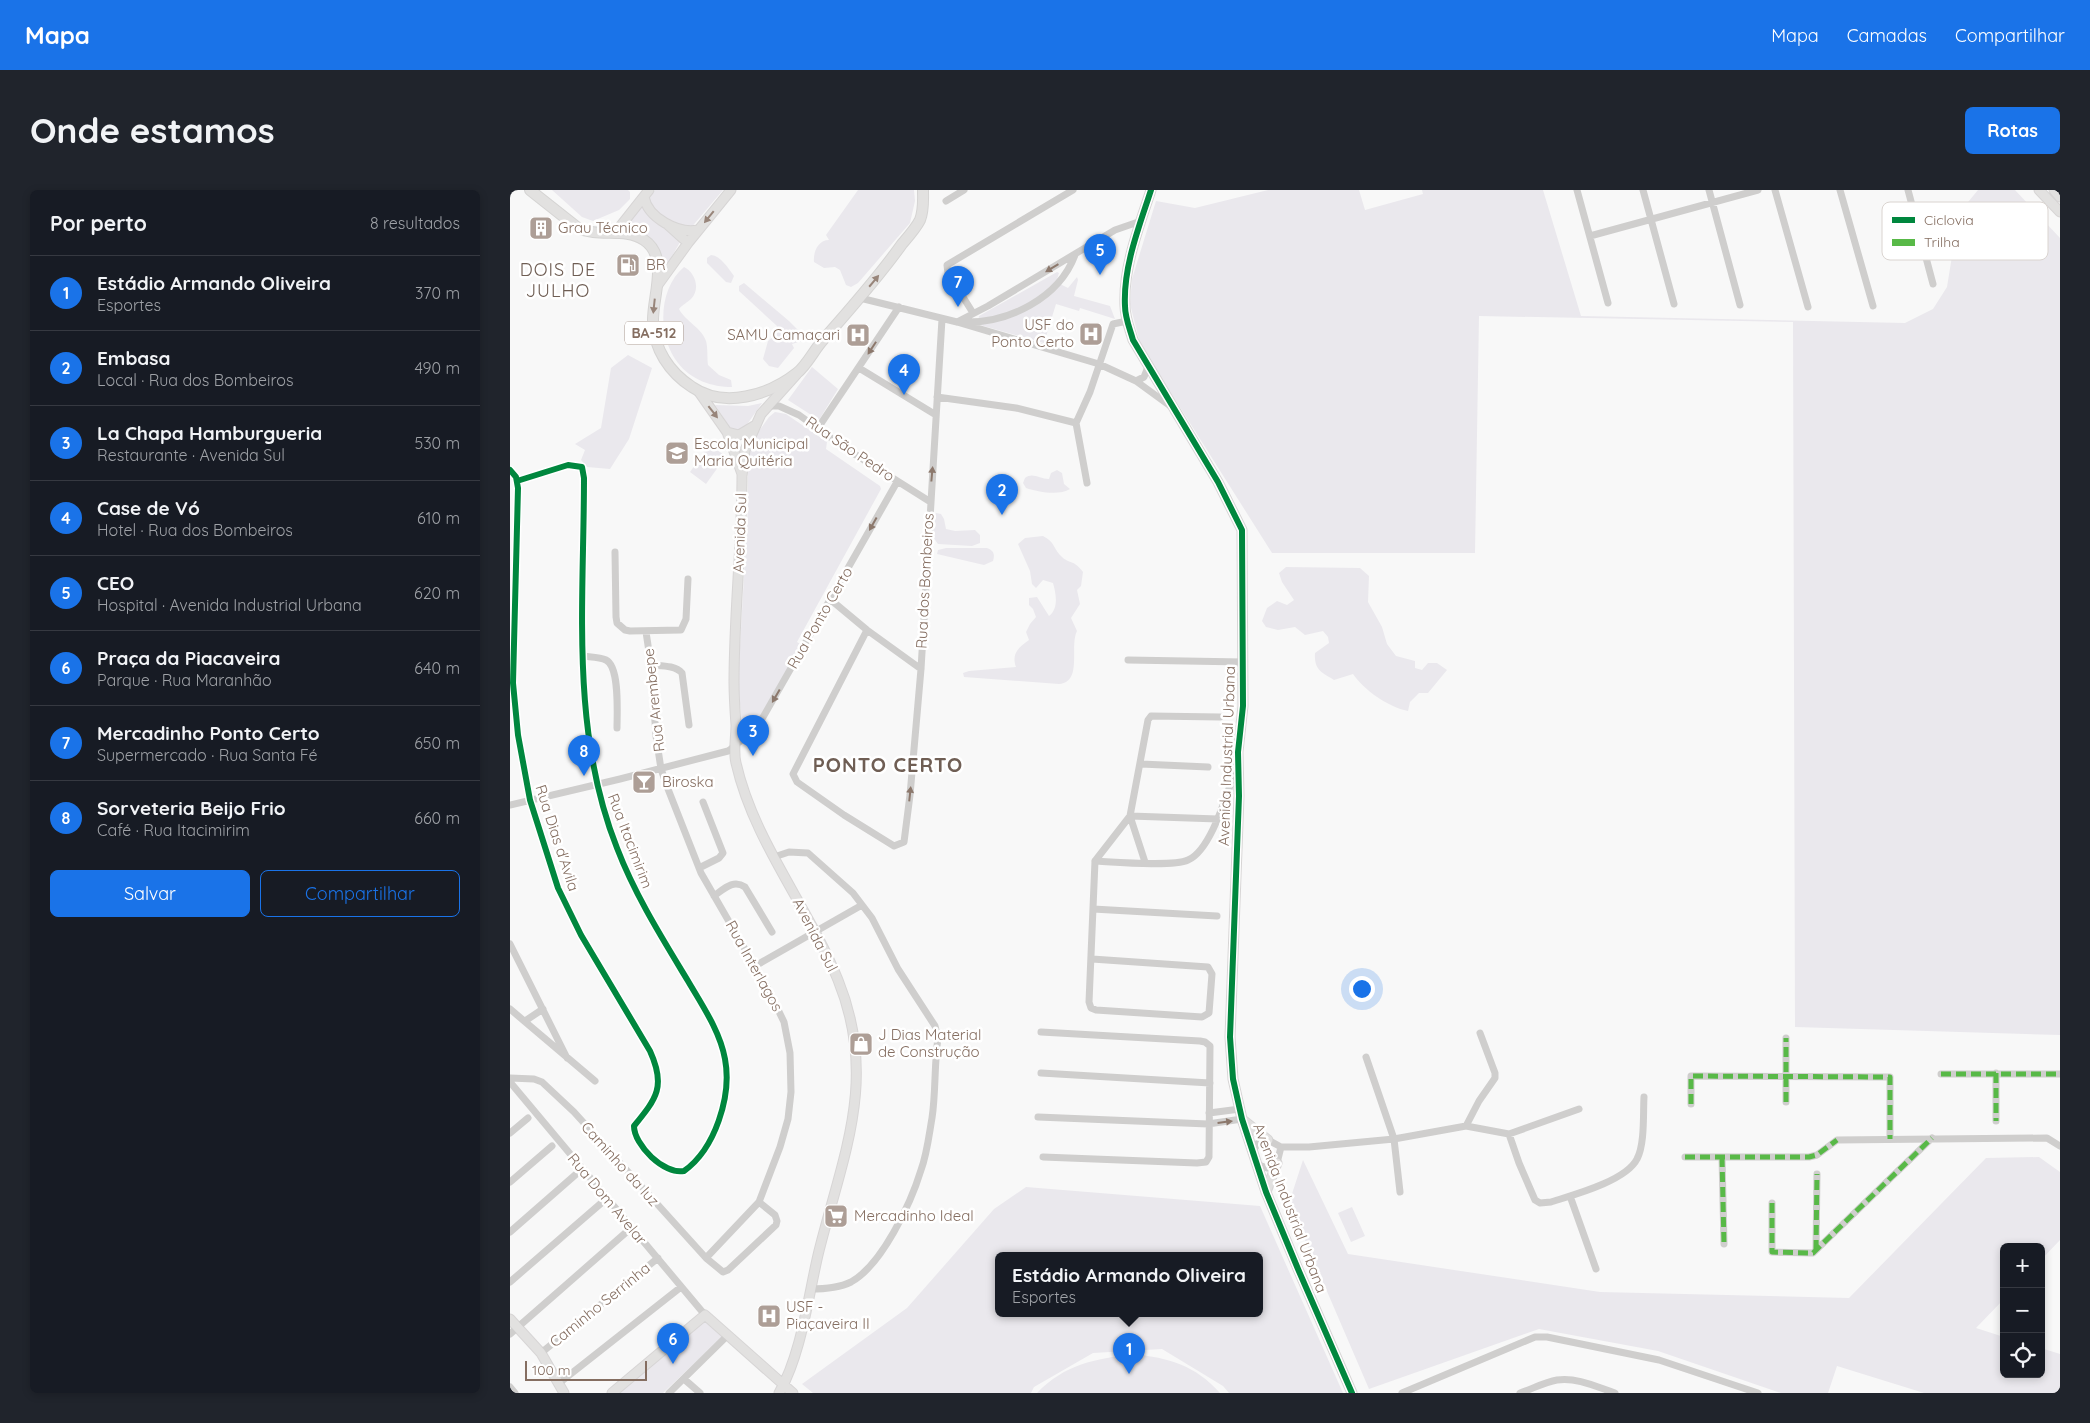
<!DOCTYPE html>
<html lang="pt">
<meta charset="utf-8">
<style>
:root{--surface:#171b24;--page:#20242c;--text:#f1f3f6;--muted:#9ea1a6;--line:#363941;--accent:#1a73e8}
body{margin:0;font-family:Quicksand,sans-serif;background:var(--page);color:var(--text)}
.controls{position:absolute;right:15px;bottom:15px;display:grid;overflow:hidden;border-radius:8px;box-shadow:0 2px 8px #0003}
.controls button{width:45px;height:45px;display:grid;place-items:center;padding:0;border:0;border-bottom:1px solid var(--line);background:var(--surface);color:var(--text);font:25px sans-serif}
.scale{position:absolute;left:15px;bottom:12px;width:122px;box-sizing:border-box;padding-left:5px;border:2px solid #856e61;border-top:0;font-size:14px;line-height:18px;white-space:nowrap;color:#856e61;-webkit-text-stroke:4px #fff;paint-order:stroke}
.you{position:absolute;left:851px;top:798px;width:18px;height:18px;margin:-12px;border:4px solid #fff;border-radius:50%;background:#1a73e8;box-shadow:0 0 0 8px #1a73e833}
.badge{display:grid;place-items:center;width:32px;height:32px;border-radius:50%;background:var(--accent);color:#fff;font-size:16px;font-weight:700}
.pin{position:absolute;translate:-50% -41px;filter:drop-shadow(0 1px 2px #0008)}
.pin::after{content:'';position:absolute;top:26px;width:18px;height:15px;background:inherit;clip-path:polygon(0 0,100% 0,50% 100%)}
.popup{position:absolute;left:485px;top:1062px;width:268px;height:65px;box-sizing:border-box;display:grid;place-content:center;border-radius:8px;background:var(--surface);filter:drop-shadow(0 1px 4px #0005);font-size:16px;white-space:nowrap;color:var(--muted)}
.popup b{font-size:19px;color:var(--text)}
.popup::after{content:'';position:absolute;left:50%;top:100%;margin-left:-10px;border:10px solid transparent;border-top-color:var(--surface)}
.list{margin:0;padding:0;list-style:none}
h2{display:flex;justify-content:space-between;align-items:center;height:65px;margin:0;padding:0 20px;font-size:21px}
h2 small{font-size:16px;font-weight:400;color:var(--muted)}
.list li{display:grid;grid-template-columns:32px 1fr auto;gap:15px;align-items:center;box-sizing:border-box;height:75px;padding:0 20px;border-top:1px solid var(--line)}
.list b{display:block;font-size:19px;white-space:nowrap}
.list p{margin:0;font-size:16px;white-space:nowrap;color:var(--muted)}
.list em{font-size:16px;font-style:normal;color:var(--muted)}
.actions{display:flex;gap:10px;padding:15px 20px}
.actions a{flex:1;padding:11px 0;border:1px solid var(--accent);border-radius:8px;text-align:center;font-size:18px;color:var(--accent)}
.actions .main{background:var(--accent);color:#fff}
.icon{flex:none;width:28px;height:28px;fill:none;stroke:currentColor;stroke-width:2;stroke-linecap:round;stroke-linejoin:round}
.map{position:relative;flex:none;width:1550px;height:1203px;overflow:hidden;border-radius:8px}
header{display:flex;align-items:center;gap:30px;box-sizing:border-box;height:70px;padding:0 25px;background:var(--accent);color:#fff}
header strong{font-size:24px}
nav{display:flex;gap:28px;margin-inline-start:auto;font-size:18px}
.intro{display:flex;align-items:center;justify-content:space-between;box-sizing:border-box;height:120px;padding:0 30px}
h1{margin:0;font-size:35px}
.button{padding:12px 22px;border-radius:8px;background:var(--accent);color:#fff;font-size:18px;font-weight:700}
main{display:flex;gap:30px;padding:0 30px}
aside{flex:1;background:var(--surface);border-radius:8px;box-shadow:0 2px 8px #0003}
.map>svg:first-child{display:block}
.green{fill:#eae8ed;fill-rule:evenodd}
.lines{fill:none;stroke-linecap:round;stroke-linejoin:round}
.secondary-casing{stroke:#d7d5d5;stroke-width:11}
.primary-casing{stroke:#d5d4d3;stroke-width:12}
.street{stroke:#cfcecd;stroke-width:7}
.secondary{stroke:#e2e1e0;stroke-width:9}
.primary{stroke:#e2e1e0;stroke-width:10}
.quiet{stroke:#58b947;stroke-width:5;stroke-dasharray:10 5;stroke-linecap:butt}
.cycleway-casing{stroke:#fff;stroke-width:9}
.cycleway{stroke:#00873e;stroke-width:6}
.oneway{fill:#98857a}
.oneway2{fill:#8c786c}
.labels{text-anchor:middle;stroke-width:5;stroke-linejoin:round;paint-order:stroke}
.shield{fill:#fff;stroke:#aa9a90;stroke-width:1}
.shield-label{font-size:14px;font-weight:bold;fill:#856e61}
.poi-label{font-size:15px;fill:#856e61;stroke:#fff;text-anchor:start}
.street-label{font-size:15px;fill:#856e61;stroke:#fff}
.quarter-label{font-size:18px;letter-spacing:1px;fill:#6f5e54;stroke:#fff}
.district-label{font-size:20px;font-weight:bold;letter-spacing:1px;fill:#6f5e54;stroke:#fff}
.key{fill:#fff;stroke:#dad4d0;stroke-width:1}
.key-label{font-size:14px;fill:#856e61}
</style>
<header>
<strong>Mapa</strong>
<nav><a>Mapa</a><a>Camadas</a><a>Compartilhar</a></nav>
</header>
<div class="intro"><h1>Onde estamos</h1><a class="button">Rotas</a></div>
<main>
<aside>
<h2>Por perto<small>8 resultados</small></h2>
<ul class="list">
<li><span class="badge">1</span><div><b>Estádio Armando Oliveira</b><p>Esportes</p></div><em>370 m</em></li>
<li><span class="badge">2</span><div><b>Embasa</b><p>Local · Rua dos Bombeiros</p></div><em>490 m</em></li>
<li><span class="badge">3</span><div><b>La Chapa Hamburgueria</b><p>Restaurante · Avenida Sul</p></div><em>530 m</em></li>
<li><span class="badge">4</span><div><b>Case de Vó</b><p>Hotel · Rua dos Bombeiros</p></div><em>610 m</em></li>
<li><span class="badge">5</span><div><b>CEO</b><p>Hospital · Avenida Industrial Urbana</p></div><em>620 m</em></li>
<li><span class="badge">6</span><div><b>Praça da Piacaveira</b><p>Parque · Rua Maranhão</p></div><em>640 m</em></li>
<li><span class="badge">7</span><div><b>Mercadinho Ponto Certo</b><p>Supermercado · Rua Santa Fé</p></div><em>650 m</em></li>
<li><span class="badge">8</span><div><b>Sorveteria Beijo Frio</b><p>Café · Rua Itacimirim</p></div><em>660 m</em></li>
</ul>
<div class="actions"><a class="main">Salvar</a><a>Compartilhar</a></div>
</aside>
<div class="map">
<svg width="1550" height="1203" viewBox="0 0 1550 1203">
<rect width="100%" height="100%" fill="#f8f8f8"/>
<path class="green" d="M42,0H118L120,2V9L109,20L83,31L72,27Z
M145,0H213L180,39L163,34L140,17L138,8Z
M348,0H404L405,11L400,33L348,93L341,97L336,95L330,80L325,77L314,78L304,72C303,62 308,50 319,50L316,45Z
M758,0H849L855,20L913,4L912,0H1033L1071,126L1395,133L1423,119L1437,97L1449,23L1468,0H1505L1550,48V845L1285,837L1283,132L969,126L965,363H762L630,154L620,114L622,89L646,11L685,18Z
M132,14L134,19L169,50L170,52L155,79C147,53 141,42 112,37Z
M201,65C211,66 218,78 224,86L221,93L216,92L197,73V68Z
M174,77C185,82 191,99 181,109C177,113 173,114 169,119C175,131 192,138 196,151C198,158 197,168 198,175L209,185L221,190L222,197C202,197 181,190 168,173C147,146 148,99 174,77Z
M547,82L549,83L546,92L558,98L567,87L568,90L564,106L600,116L605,129L570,118L569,121L546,114L534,153L470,135L468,132L469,126Z
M234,93L279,131L294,146L292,151L282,154L284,158L268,178L259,176L253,169L258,151L264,146L267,136L229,101V96Z
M118,165L142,178L119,249L100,279L77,277L71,270L75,260L65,254L91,238L101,178Z
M302,177L328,199L309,230L278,210Z
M252,213L236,236L229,240L221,239L205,215L238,216Z
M265,222L276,224L317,252L316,259L370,296L371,299L287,452L292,455L242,540H237L232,535L228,491L238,317V263L243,249L259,227Z
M199,255L216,266L196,294L180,282Z
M547,280L552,283L554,294L560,299C549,306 528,302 516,298L513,293L515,288C523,282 529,289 539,289L541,283Z
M426,323L431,324L434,329L436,339L445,341L465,340L470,345V353L462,356L428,354C420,343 418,335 426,323Z
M533,346C545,352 543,358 551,366C558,374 564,369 573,382L571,396L567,400L570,414L561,428L567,441C559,457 573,492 549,494L454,487L453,483L459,481L506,477C501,464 509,457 519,450L516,442L520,434L526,427L523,419L519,415V408L527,407L539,426C549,418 546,404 543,393L533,390L526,398L522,394L520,381L508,354L515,348Z
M436,358H477C484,361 485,364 483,371L474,375L427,364L428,360Z
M776,377L850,378L859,386L858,412L872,437L877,454L886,466L905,471V478L912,480L918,473H927L937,480L918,503H909L900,512L898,521C878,517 854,500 843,484L824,490C811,482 804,480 805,463L819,453L818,447L813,441L795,445L785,437L768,440L756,437L752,431L757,418L767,411L777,415L784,410L772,392L769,383Z
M1529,967L1550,982V1050L1531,1070V1057H1494V1109L1466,1138L1494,1147V1184H1531V1158L1550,1164V1203H1414L1327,1176L1318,1203H1271L1148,1161L1029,1139L859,1199L779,1013L793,970L838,1064L1090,1102L1339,1108L1476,968Z
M516,997L750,1016L833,1203H719L713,1196L652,1159L583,1163L524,1197L521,1203H303L292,1194L397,1118L484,1019ZM749,1065V1123H489V1065Z
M842,1017L855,1046L841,1052L828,1023Z
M196,1131L213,1146L153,1203H109Z
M623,1164C659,1168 685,1175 710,1203H527C555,1174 585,1169 623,1164Z"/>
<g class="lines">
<g class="secondary-casing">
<path id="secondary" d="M641,0C629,37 613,77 615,116C615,128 620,139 623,150L708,292L732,340L733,516L728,562L729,606L720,847L723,889L732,929L756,1002L788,1079L842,1203
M1529,0L1550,22
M1544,0L1550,7
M134,7C138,28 168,44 188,40
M158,35L178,53
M105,43L139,0
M147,96L178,53L221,0
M189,202L217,242L232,284
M217,242L229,245L244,236
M733,930L758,950
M756,1002L767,973
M0,1129L31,1163L54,1203
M102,1203L195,1125L283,1203
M269,1203C291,1165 298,1108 308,1065C332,967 369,891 328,790C298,716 244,652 226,573C223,561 226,548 226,535C225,521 224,507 224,492C224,423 232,355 232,286L235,260L251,224L286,185"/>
</g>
<g class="primary-casing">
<path id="primary" d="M20,0L68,38C89,48 114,37 134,50C160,67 142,107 143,132C144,159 159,182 182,197C214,219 259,205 287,183C297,175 304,160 313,150C340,119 368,88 392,54C398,47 406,38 410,30C414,20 413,10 413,0"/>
</g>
<path class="street" d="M1067,0L1098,113
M1133,0L1164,114
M1199,0L1230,115
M1265,0L1298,117
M1330,0L1363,116
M1398,0L1423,94
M436,11L454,0
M1080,46L1248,0
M350,108L447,132L589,174L626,191L663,218
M463,123L438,83L437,75L563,0
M447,132L478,116L605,40L631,31
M455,132C499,133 549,108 565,65
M349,178L426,225
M626,191L634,187L638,177
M427,207L506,218L566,233
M257,216H269L289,225L335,258L419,311
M308,238L389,117
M0,280L6,287L8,298L3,493L8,545L20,610L48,698L71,745L140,861C156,896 147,908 124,936C124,955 154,985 174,981C205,959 222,906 215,869C210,841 192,815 178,791C152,748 125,705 107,658C60,540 74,412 74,288L72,277L58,275L7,291
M577,293L566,233L580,202L603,134L617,131
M105,362L106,427L107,433L115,440L120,441L171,440L176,429L178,389
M321,410L357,440L411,479
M357,440L283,584L287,592L334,625L384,656L394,652L400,605L411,479L432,129
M136,442L141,475L146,546L151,579L158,599L191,683L259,801L274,832L280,863L281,902L278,929L270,957L249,1012L196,1068
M73,466C80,467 90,467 96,470C110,477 107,523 107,538
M618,470L733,472
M141,475C151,476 165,475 172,483L179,535
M710,527L641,526L638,530L620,626L585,671C605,672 663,677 678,670C702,660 718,599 727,576
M631,574L698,577
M0,615L110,589L218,561C228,555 232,546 244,543L387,292
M264,667L279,662L298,663L343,703L362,728L388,779L425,836L428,848C424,875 426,902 422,928C419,945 417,964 411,980C401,1013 372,1075 341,1092C329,1098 314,1099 300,1099
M635,672L620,626L708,629
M189,678L209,668L213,663L193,612
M204,706C214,699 223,689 235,697L262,742
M583,719L707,726
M0,754L57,868
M582,769L698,777L702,784L699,823L692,827L586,820L581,818L579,812L585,671
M245,776L352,715
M0,819L85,891
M15,831L33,819
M531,842L690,851L695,852L700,856L699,967L696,972L687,973L533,967
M856,867L884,949L890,1002
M531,883L700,893
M1486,883V931
M1431,884H1550
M0,888L24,889L32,892L64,922L196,1068L213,1082L218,1080L266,1035L267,1031L265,1025L249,1012
M0,892L195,1125
M1276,912V848
M1181,914V886L1380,887V949
M699,923L730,919
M528,927L698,934L732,929
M956,936L999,944L1069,919
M0,943L18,928
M999,944L1009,973L1025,1010L1030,1013L1041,1012C1063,1005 1116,991 1127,969C1135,954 1133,924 1134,907
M743,961L748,953L758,950L771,957H799L884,949L956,936L969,911L985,888V883L970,843
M1175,967H1299L1307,965L1327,950L1537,948L1550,956
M1212,967L1214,1054
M746,974L757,978L767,973L771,957
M0,992L42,956
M1060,1006L1086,1079
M1262,1013V1062L1303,1063L1422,948
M0,1042L72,979
M1306,1060L1307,984
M0,1092L96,1009
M0,1144L121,1038
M31,1163L148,1068
M174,1189L190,1203
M48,1194L171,1097
M0,1197L5,1203
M159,1203L218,1145
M892,1203L1025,1147H1037L1149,1170L1248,1203
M1010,1203C1022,1199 1035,1192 1047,1190C1067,1187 1087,1197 1105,1203"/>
<use href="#secondary" class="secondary"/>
<use href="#primary" class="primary"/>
<path class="quiet" d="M1486,883V931
M1431,884H1550
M1276,912V848
M1181,914V886L1380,887V949
M1175,967H1299L1307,965L1327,950
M1212,967L1214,1054
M1262,1013V1062L1303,1063L1422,948
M1306,1060L1307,984"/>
<g class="cycleway-casing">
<path id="cycleway" d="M641,0C629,37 613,77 615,116C615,128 620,139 623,150L708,292L732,340L733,516L728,562L729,606L720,847L723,889L732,929L756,1002L788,1079L842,1203
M0,280L6,287L8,298L3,493L8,545L20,610L48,698L71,745L140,861C156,896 147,908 124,936C124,955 154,985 174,981C205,959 222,906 215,869C210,841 192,815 178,791C152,748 125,705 107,658C60,540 74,412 74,288L72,277L58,275L7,291"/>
</g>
<use href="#cycleway" class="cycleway"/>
</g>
<defs><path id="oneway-solid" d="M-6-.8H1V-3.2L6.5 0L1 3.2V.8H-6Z" transform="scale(1.25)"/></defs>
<g class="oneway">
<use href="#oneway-solid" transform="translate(199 27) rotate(129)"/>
<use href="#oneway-solid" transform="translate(364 91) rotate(-50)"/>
<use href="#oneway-solid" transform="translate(144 116) rotate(96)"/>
<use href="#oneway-solid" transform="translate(203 222) rotate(52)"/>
</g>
<g class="oneway2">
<use href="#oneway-solid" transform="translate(542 78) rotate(149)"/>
<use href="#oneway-solid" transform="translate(362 158) rotate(123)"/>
<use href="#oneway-solid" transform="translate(422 284) rotate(-85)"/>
<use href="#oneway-solid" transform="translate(363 334) rotate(119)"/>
<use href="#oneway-solid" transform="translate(266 506) rotate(120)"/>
<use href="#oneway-solid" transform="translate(400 604) rotate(-84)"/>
<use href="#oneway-solid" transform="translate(715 932) rotate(-7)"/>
</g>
<defs>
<g id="building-square" transform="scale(1.25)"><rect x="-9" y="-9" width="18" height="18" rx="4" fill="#ad9e96" stroke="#fff"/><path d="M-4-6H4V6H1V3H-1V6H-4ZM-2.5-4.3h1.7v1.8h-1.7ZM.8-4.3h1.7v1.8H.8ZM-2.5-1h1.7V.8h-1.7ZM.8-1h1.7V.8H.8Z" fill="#fff"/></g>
<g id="fuel-square" transform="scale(1.25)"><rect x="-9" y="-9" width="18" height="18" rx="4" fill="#ad9e96" stroke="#fff"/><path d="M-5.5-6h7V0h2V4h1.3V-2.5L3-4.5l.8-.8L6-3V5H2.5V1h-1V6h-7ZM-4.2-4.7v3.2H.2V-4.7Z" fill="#fff"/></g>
<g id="hospital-square" transform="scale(1.25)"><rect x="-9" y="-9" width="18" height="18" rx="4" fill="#ad9e96" stroke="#fff"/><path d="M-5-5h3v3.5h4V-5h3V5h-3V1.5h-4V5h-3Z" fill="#fff"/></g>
<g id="school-square" transform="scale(1.25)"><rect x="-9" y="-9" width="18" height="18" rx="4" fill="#ad9e96" stroke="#fff"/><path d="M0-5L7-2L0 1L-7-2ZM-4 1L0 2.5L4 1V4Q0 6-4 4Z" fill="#fff"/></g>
<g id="bar-square" transform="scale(1.25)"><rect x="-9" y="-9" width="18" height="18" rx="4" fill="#ad9e96" stroke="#fff"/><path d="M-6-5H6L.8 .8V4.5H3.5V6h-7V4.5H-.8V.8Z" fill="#fff"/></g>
<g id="shop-square" transform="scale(1.25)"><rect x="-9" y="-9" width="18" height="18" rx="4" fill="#ad9e96" stroke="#fff"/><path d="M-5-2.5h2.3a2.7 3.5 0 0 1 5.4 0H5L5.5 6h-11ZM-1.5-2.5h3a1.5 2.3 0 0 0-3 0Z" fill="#fff"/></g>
<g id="supermarket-square" transform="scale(1.25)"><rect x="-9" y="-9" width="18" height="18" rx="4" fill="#ad9e96" stroke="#fff"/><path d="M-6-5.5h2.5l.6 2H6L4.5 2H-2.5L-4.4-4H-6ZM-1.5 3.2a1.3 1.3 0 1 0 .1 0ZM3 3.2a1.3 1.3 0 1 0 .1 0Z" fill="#fff"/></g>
</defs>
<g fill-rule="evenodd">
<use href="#building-square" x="31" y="38"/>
<use href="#fuel-square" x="118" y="75"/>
<use href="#hospital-square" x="581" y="144"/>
<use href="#hospital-square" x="348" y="145"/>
<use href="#school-square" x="167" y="263"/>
<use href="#bar-square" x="134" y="592"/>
<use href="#shop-square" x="351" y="854"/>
<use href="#supermarket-square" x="326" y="1026"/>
<use href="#hospital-square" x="259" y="1126"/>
</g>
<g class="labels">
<rect class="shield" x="115" y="131.5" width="58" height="23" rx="4"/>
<g class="shield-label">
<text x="144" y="148">BA-512</text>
</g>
<g class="poi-label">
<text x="48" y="43">Grau Técnico</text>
<text x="136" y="80">BR</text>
<text x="564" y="140" text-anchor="end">USF do<tspan x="564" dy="17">Ponto Certo</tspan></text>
<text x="330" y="150" text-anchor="end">SAMU Camaçari</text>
<text x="184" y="259">Escola Municipal<tspan x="184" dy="17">Maria Quitéria</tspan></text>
<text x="152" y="597">Biroska</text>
<text x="368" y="850">J Dias Material<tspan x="368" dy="17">de Construção</tspan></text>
<text x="344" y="1031">Mercadinho Ideal</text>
<text x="276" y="1122">USF -<tspan x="276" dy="17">Piaçaveira II</tspan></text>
</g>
<g class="street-label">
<text transform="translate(340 259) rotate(34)" y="5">Rua São Pedro</text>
<text transform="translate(230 343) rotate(-88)" y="5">Avenida Sul</text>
<text transform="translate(415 391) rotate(-87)" y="5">Rua dos Bombeiros</text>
<text transform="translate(310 428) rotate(-60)" y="5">Rua Ponto Certo</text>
<text transform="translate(144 510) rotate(-96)" y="5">Rua Arembepe</text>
<text transform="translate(717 566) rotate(-88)" y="5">Avenida Industrial Urbana</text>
<text transform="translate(47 648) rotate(72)" y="5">Rua Dias d'Avila</text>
<text transform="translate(120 651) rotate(69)" y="5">Rua Itacimirim</text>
<text transform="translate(305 745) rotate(63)" y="5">Avenida Sul</text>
<text transform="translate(244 776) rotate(61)" y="5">Rua Interlagos</text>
<text transform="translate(110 974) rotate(48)" y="5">Caminho da luz</text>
<text transform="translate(97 1009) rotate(50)" y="5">Rua Dom Avelar</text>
<text transform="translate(780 1018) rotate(69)" y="5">Avenida Industrial Urbana</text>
<text transform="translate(90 1115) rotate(-39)" y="5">Caminho Serrinha</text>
</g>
<g class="quarter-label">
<text x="48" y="86">DOIS DE<tspan x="48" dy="21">JULHO</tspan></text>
</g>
<g class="district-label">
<text x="378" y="582">PONTO CERTO</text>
</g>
</g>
<rect x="1372" y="12" width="166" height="58" rx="8" class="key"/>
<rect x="1382" y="27" width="23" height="6" fill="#00873e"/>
<rect x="1382" y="49" width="23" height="7" fill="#58b947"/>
<g class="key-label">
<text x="1414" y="35">Ciclovia</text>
<text x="1414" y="57">Trilha</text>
</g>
</svg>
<div class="controls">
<button>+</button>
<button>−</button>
<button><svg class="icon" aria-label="locate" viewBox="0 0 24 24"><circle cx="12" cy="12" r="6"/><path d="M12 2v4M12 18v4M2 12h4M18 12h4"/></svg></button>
</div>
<div class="scale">100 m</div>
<div class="you"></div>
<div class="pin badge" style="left:619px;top:1184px">1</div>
<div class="popup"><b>Estádio Armando Oliveira</b>Esportes</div>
<div class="pin badge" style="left:492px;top:325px">2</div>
<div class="pin badge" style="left:243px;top:566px">3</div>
<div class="pin badge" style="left:394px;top:205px">4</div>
<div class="pin badge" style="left:590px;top:85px">5</div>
<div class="pin badge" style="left:163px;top:1174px">6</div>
<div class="pin badge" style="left:448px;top:117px">7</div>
<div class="pin badge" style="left:74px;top:586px">8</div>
</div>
</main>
